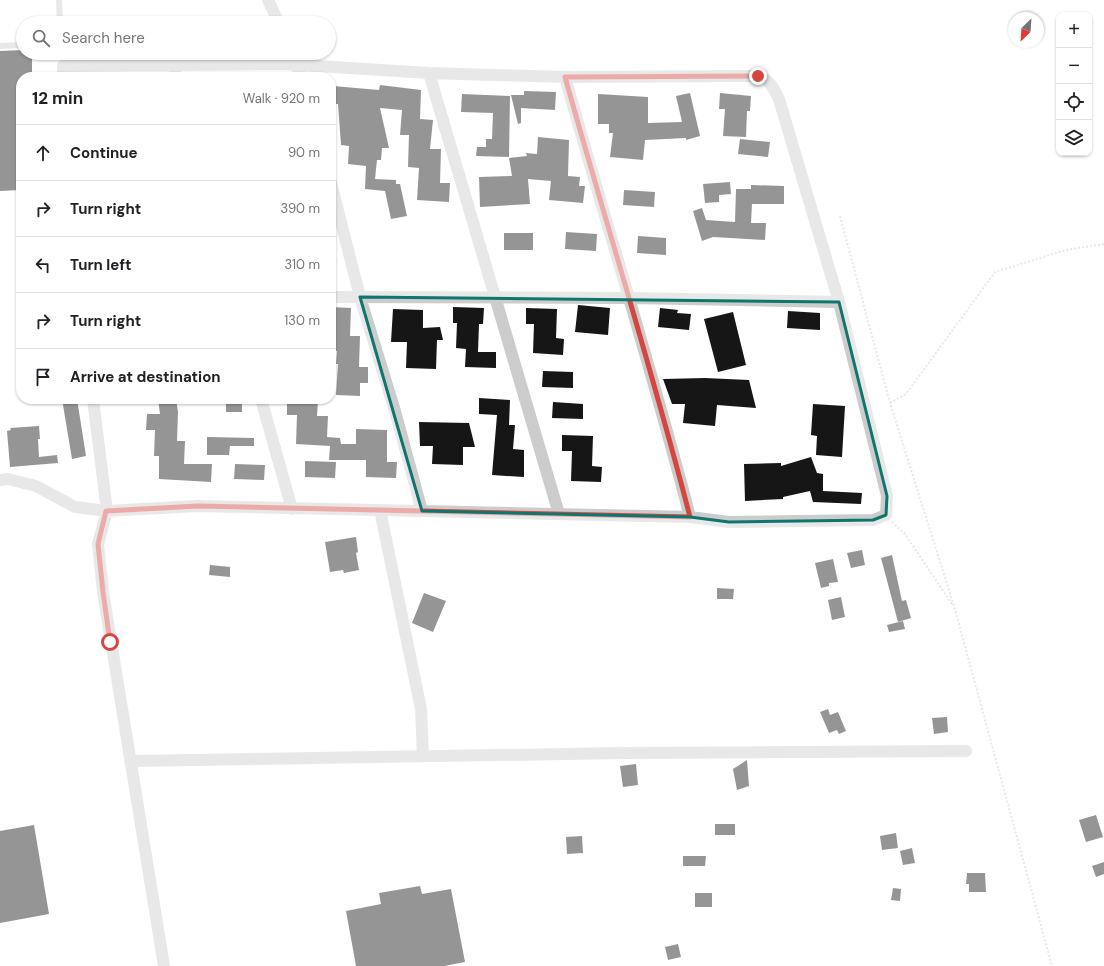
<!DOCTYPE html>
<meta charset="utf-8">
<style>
:root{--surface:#fff;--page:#f6f6f6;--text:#202124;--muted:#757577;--line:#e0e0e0}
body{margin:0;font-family:"DM Sans",sans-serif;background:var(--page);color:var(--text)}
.controls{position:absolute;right:12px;top:12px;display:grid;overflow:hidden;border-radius:8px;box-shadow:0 1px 3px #0004}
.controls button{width:36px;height:36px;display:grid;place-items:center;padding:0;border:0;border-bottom:1px solid var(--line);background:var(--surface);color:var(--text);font:20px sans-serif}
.compass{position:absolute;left:1008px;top:12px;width:36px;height:36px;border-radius:50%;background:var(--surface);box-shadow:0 1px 3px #0004;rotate:205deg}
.stop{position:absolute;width:12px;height:12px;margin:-9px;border:3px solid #d64641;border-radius:50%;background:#fff}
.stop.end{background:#d64641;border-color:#fff;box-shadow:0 1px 4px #0008}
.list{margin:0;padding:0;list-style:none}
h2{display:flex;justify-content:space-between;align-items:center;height:52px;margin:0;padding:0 16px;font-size:17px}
h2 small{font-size:13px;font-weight:400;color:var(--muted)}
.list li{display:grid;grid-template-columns:26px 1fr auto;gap:12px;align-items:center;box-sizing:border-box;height:56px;padding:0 16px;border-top:1px solid var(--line)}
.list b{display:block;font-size:15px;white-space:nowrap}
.list em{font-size:13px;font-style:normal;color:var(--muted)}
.icon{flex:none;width:22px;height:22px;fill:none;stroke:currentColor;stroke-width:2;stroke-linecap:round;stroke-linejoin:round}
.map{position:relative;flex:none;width:1104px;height:966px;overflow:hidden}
.search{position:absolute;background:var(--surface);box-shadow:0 1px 3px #0004;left:16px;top:16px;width:320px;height:44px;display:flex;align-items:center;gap:10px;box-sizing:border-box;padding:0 14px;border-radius:22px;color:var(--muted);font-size:15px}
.panel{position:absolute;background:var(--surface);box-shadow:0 1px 3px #0004;left:16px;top:72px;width:320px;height:332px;border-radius:16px}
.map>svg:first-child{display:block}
.building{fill:#161616}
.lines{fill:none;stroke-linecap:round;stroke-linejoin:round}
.path{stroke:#ccc;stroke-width:2;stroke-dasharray:2 2;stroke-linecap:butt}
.service{stroke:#ccc;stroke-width:6}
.minor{stroke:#ccc;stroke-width:12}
.route{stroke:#d64641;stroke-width:5}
.marked{fill:none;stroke:#0f766e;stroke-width:3;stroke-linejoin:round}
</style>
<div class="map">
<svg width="1104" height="966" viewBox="0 0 1104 966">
<rect width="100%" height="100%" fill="#fff"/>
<path class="building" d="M23,50V53H32V77H21V190L0,191V51Z
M380,85L421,90L420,119L433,120L430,149H441L440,183H450L449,202L417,200L419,168L408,167L409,135H400L402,110L380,108L389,148H382L381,160H377L375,179L396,180V184H400L407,216L391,219L385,191L365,189L366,166L348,164L349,146L341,145L338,104H332L333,86L379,90Z
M524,91L556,92L555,110L521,108V123L518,124L511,95H524Z
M690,93L700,136L686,140V138L645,140L643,160L610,157L613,133H609V124H598V94L648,97V123L682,122L676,96Z
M720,93L751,96L750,111H747L746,137L723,136L725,109H719Z
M462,94L510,96L509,157L476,156L477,147H486V139H492L493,113L461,112Z
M538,137L569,140L568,176L580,177L579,186H585L583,203L549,200L551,181L528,179L530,204L480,207L479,177L512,176L509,158L527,156L526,153L537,154Z
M740,139L770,142L768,157L738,154Z
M730,182L731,194L719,195V202L705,203L703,184Z
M751,185L784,186V204H752L751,223H766L765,240L713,237L702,241L693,211L702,208L706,220L735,222L736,189H751Z
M624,190L655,192L654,207L623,205Z
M566,232L597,234L596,251L565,249Z
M504,233H533V250H504Z
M638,236L666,238V255L637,253Z
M578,305L610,308L608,335L575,332Z
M331,307L351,308L350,336H360L359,367H368V383H360V396L336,395L338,364H336L337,351H331Z
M453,307L484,308L483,324H479L478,352H496V368L465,367L466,349L456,348L457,323H453Z
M526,308L557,309L556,338L564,339L563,355L533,353L534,324H526Z
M660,308L678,310L677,313L691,314L689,330L658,327Z
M393,309L423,310V328L440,327L443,340H437L436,369L406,368L407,342H391Z
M788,311L820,313V330L787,328Z
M733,312L746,365L718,372L704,319Z
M543,371L573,372V388L542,387Z
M705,378L749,380L756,408L717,405L715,426L683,423L685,404H672L663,379Z
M479,398L510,400L509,425H515L513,449L524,450V477L492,475L497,415L479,414Z
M62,399H77L86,456L72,459Z
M158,399H176L178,412L177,441H185L184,464H212L211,482L159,479V456H154L155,430H146L147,414H160Z
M226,399H242V412H226Z
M287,399L318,400L317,416H328L327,437L340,438L341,444H356V429L387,430V462H397L396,478L366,477V460H329L330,446L296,444L297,415H287Z
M553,402L583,404V419L552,418Z
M813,404L845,406L842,457L816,455L817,436L811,435Z
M419,422L469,423L475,447H463V465L432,464L433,446H420Z
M39,426L40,439H38L39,457L57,455L58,463L10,467L7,431L11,430L10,428Z
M562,435L593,436L592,466L602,467L601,482L571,481L572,451H562Z
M207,437L254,438V446H230L229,455H207Z
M811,457L817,473L823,474V491L862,493L861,504L813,502L810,491L783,497V499L745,501L744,464L781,463V466Z
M305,461L336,462L335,478L305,477Z
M235,464L265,465L264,480L234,479Z
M356,537L358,552L356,553L359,570L344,573L343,570L330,572L325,542Z
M862,550L865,565L851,568L847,553Z
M892,555L902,601L906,600L911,618L898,622L881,558Z
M833,559L838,582L829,583V586L821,588L815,563Z
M210,565L230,567V577L209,575Z
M717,588L734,589L733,599H717Z
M424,593L446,601L433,632L412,623Z
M841,597L845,617L832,620L828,600Z
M903,621L905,629L889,632L887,625Z
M828,709L830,715L838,712L846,731L839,734L837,730L829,733L820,712Z
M947,717L948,732L934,734L932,718Z
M747,760L749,786L737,790L733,769Z
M636,764L638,785L623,787L620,766Z
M1096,815L1103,837L1086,842L1079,820Z
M715,824H735V835H715Z
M34,825L49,914L0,923V831Z
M896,833L898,848L882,850L880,836Z
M582,836L583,853L567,854L566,837Z
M912,848L915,863L903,865L900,851Z
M683,856H706L705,866H683Z
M1104,862V874L1096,877L1092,866Z
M967,873H985L986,892H969V884H966Z
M420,886L422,894L451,889L465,962L444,966H356L346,911L381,904L379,893Z
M893,888L901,889L900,901L891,900Z
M695,893H712V907H695Z
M678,944L681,957L668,960L665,947Z"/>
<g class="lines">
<path class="path" d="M840,216L890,403L954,606L1052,966
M890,403L906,394L995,272L1066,250L1104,244
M892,522L905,534L952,604"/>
<path class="service" d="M59,0L60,23
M0,46L23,45
M62,53L63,66"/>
<path class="minor" d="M268,0L279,23
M292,53L301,77
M429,73L559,514
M63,77V66L174,65L176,77
M565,77C606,224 652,369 690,517
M331,183L360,297L395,411L422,511
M331,297L630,298L839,302
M93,399L107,511L98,544L103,592L164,966
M261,399L292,509
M0,480L8,479L36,486L75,507L107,511L197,506L690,517L729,522L873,520L886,515L887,496L839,302L779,99C772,84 767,76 750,76L565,77L429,73L285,64L174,65
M380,510L421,709L423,756
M130,761L624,753L966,751"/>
</g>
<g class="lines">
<path class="route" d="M110,642L103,592L98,544L106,511L198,506L690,517C652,369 606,224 565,77L758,76"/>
</g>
<path d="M0 0H1104V966H0ZM360,297L839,302L887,496L886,515L873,520L729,522L690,517L422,511Z" fill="#fff" fill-opacity=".55" fill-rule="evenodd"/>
<path class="marked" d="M360,297L839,302L887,496L886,515L873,520L729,522L690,517L422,511Z"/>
</svg>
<div class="controls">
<button>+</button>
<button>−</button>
<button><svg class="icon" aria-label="locate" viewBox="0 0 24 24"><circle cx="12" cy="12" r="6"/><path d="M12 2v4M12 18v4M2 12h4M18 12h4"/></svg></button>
<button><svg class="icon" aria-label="layers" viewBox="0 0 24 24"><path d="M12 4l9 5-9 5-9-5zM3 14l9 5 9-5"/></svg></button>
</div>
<svg class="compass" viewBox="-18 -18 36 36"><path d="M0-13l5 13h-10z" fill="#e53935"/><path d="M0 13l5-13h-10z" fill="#757577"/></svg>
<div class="stop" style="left:110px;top:642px"></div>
<div class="stop end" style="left:758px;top:76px"></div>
<div class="search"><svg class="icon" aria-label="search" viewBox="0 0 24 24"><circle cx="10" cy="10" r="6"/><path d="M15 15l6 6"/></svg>Search here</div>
<section class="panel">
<h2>12 min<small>Walk · 920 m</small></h2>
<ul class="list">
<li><svg class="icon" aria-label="ahead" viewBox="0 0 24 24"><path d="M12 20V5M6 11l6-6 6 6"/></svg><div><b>Continue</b></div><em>90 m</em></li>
<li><svg class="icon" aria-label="right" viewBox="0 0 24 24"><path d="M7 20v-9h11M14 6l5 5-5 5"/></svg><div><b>Turn right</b></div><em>390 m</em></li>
<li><svg class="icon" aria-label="left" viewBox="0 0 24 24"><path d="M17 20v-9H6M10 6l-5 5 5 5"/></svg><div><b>Turn left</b></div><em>310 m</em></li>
<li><svg class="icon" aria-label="right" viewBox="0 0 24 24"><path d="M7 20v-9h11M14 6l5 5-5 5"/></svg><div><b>Turn right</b></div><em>130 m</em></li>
<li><svg class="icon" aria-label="arrive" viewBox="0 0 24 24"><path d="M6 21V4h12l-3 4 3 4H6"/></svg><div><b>Arrive at destination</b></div></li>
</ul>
</section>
</div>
